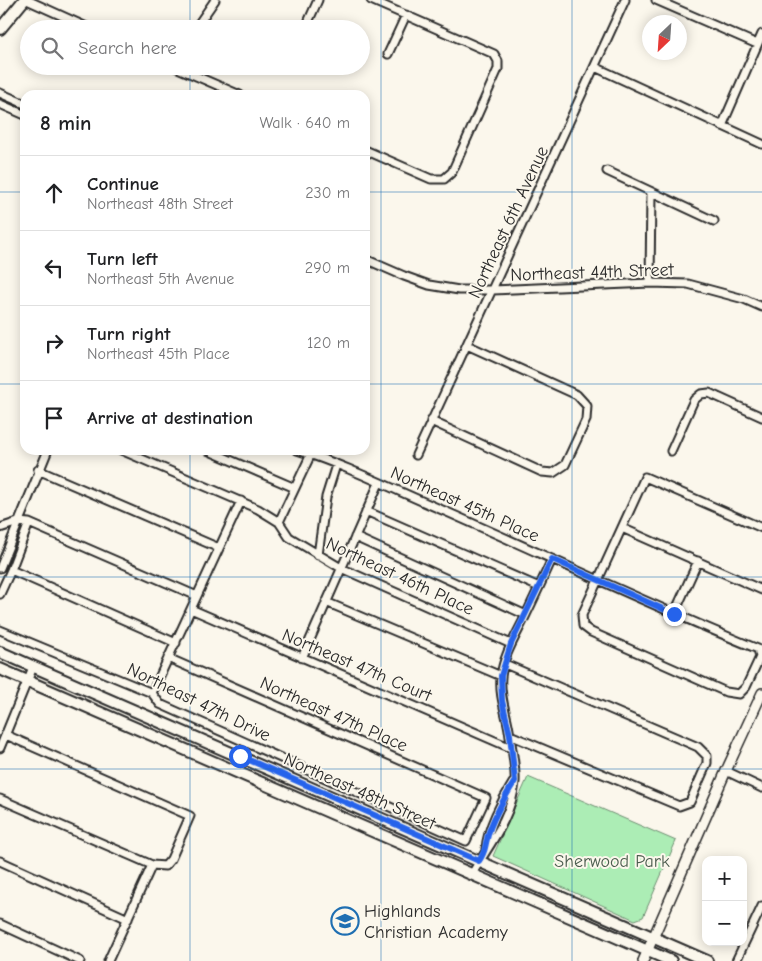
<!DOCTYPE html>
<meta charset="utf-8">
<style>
:root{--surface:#fff;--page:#f6f6f6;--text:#202124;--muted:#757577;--line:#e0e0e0}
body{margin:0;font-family:"Comic Neue",sans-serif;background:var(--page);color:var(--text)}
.controls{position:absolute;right:15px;bottom:15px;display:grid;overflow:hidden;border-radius:10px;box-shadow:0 2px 12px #0003}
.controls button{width:45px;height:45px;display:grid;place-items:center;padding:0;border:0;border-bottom:1px solid var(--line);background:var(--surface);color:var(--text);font:25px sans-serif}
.compass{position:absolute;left:642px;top:15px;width:45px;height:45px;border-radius:50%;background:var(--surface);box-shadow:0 2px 12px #0003;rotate:205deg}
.stop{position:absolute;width:15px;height:15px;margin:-11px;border:4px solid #2563eb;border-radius:50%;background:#fff}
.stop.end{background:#2563eb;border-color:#fff;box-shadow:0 1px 5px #0008}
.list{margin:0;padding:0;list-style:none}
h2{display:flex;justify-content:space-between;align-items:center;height:65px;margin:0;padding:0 20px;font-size:21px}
h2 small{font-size:16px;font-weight:400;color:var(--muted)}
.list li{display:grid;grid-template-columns:32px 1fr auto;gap:15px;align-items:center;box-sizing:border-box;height:75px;padding:0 20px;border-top:1px solid var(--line)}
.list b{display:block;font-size:19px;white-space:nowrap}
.list p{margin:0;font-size:16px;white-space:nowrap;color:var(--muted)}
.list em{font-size:16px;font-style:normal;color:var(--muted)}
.icon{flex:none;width:28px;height:28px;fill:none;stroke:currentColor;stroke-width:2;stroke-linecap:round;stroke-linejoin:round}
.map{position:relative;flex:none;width:762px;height:961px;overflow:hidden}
.search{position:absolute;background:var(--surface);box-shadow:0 2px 12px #0003;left:20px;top:20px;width:350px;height:55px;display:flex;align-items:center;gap:12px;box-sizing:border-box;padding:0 18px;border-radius:28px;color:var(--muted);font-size:19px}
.panel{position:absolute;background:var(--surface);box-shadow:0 2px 12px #0003;left:20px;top:90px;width:350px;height:365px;border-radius:15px}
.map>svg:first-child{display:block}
.green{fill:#acedb5;stroke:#6c8c70}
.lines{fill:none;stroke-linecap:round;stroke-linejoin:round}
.minor-casing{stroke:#2b2b2b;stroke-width:11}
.tertiary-casing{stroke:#2b2b2b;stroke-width:12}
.secondary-casing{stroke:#2b2b2b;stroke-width:14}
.minor{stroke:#fbf7ec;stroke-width:7}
.tertiary{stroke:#fbf7ec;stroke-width:9}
.secondary{stroke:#fbf7ec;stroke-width:10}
.route{stroke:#2563eb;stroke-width:6}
.grid{fill:none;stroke:#1f6fb2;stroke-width:1;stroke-opacity:0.55}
.labels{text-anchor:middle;stroke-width:4;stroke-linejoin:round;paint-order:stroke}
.street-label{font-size:18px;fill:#2b2b2b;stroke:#fbf7ec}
.park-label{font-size:18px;fill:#4b5c4e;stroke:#fbf7ec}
.poi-label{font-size:18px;fill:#2b2b2b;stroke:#fbf7ec;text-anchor:start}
</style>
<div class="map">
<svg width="762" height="961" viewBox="0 0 762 961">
<rect width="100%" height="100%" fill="#fbf7ec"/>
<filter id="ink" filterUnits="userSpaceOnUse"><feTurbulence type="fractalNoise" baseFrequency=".02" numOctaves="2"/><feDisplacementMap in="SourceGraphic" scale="10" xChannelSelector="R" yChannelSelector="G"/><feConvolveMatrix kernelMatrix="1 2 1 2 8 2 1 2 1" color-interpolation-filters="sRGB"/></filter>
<g filter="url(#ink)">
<path class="green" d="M528,777L676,841L643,917L635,920L493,856Z"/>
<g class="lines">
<g class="minor-casing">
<path id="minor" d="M27,0L91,29
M656,0L757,44
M309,20L318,0
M195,29L215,0
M388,54L406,15
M173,66L240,95
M595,67L762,144
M0,93L25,104
M0,104L25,115
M722,126L762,34
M365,150L431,179H444L452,172L498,69V61L494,54L371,0
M607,171L714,221
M365,259L404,276L429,285L459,290H493L650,283L688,284L744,299L762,307
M650,283L651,192
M431,421L542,472L553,473L565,465L586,420L587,406L577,395L467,345
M121,450L258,509L279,522L289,537L341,568L511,644
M207,450L295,488
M297,450C348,466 397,491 447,512C551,558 653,606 758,649L760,657L746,687L739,694L726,692L591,632L583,626L582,615L645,477L762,528
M671,451L694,400L701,394L709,393L762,417
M416,455L625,0
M38,470L219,548
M366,511L539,587
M279,522L311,454
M0,528L18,522L29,523L197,596
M622,528L762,590
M355,537L526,615
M318,555L326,497L336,465
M0,568L48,450
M11,570L176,643
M0,594L11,570L29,523
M326,602L501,676
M191,609L511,748
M674,614L698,561
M0,630L152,693L160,704L466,841L486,798L168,658
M302,658L379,483
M505,664L698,747L707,756V763L690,802L679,806L510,735
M152,693L241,501
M6,735L190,816L171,859L165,866L152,865L108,961
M0,748L33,667
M726,771L762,788
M0,799L152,865
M486,849C487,829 502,800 513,783
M0,861L128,919
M472,874C489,845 512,817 515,782C516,768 512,751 510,737C508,716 499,699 501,677C503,656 516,636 525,617C534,598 543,579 552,559
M0,924L80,961
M736,961L762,906"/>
</g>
<g class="tertiary-casing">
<path id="tertiary" d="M643,961L726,771L762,693"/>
</g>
<g class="secondary-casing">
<path id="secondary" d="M0,29L24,0
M0,652L707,961
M0,669L671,961"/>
</g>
<use href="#minor" class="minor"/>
<use href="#tertiary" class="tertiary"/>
<use href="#secondary" class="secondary"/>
</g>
</g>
<g class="lines" filter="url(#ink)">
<path class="route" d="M240,756L479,861C486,850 484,850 487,839C489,825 507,793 515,781L510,735L502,701L501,676L511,644L552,559L674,614"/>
</g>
<path class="grid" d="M190,0V29M381,0V961M572,0V961M190,66V95M0,192H25M365,192H762M0,384H25M365,384H762M190,450V961M0,577H762M0,769H762"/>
<defs>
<g id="school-ring" transform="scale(1.4375)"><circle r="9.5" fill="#fbf7ec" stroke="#1f6fb2" stroke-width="1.5"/><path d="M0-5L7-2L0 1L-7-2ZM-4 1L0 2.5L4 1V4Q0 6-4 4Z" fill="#1f6fb2"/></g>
</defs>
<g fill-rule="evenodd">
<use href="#school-ring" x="345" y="921"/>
</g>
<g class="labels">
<g class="street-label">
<text transform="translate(508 222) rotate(-65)" y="6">Northeast 6th Avenue</text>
<text transform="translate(592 272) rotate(-2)" y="6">Northeast 44th Street</text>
<text transform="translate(465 504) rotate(24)" y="6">Northeast 45th Place</text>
<text transform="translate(400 576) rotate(25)" y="6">Northeast 46th Place</text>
<text transform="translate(357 665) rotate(23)" y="6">Northeast 47th Court</text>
<text transform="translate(199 702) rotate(26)" y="6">Northeast 47th Drive</text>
<text transform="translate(334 714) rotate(24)" y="6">Northeast 47th Place</text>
<text transform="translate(360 791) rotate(24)" y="6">Northeast 48th Street</text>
</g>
<g class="park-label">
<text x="612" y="867">Sherwood Park</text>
</g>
<g class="poi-label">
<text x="364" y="917">Highlands<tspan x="364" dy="21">Christian Academy</tspan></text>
</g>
</g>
</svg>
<div class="controls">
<button>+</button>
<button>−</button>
</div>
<svg class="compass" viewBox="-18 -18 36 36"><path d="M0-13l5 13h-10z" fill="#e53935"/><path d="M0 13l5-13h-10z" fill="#757577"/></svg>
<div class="stop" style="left:240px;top:756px"></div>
<div class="stop end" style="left:674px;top:614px"></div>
<div class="search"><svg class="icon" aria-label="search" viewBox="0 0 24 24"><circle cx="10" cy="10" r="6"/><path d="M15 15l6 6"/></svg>Search here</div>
<section class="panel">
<h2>8 min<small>Walk · 640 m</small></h2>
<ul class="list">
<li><svg class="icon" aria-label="ahead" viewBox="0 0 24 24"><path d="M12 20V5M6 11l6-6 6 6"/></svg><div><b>Continue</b><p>Northeast 48th Street</p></div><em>230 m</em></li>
<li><svg class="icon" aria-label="left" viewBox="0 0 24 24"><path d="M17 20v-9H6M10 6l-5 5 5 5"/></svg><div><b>Turn left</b><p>Northeast 5th Avenue</p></div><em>290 m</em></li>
<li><svg class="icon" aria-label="right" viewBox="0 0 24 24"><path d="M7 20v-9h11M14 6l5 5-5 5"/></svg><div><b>Turn right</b><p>Northeast 45th Place</p></div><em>120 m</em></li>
<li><svg class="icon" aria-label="arrive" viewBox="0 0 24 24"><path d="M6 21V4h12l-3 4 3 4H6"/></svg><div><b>Arrive at destination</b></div></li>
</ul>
</section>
</div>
